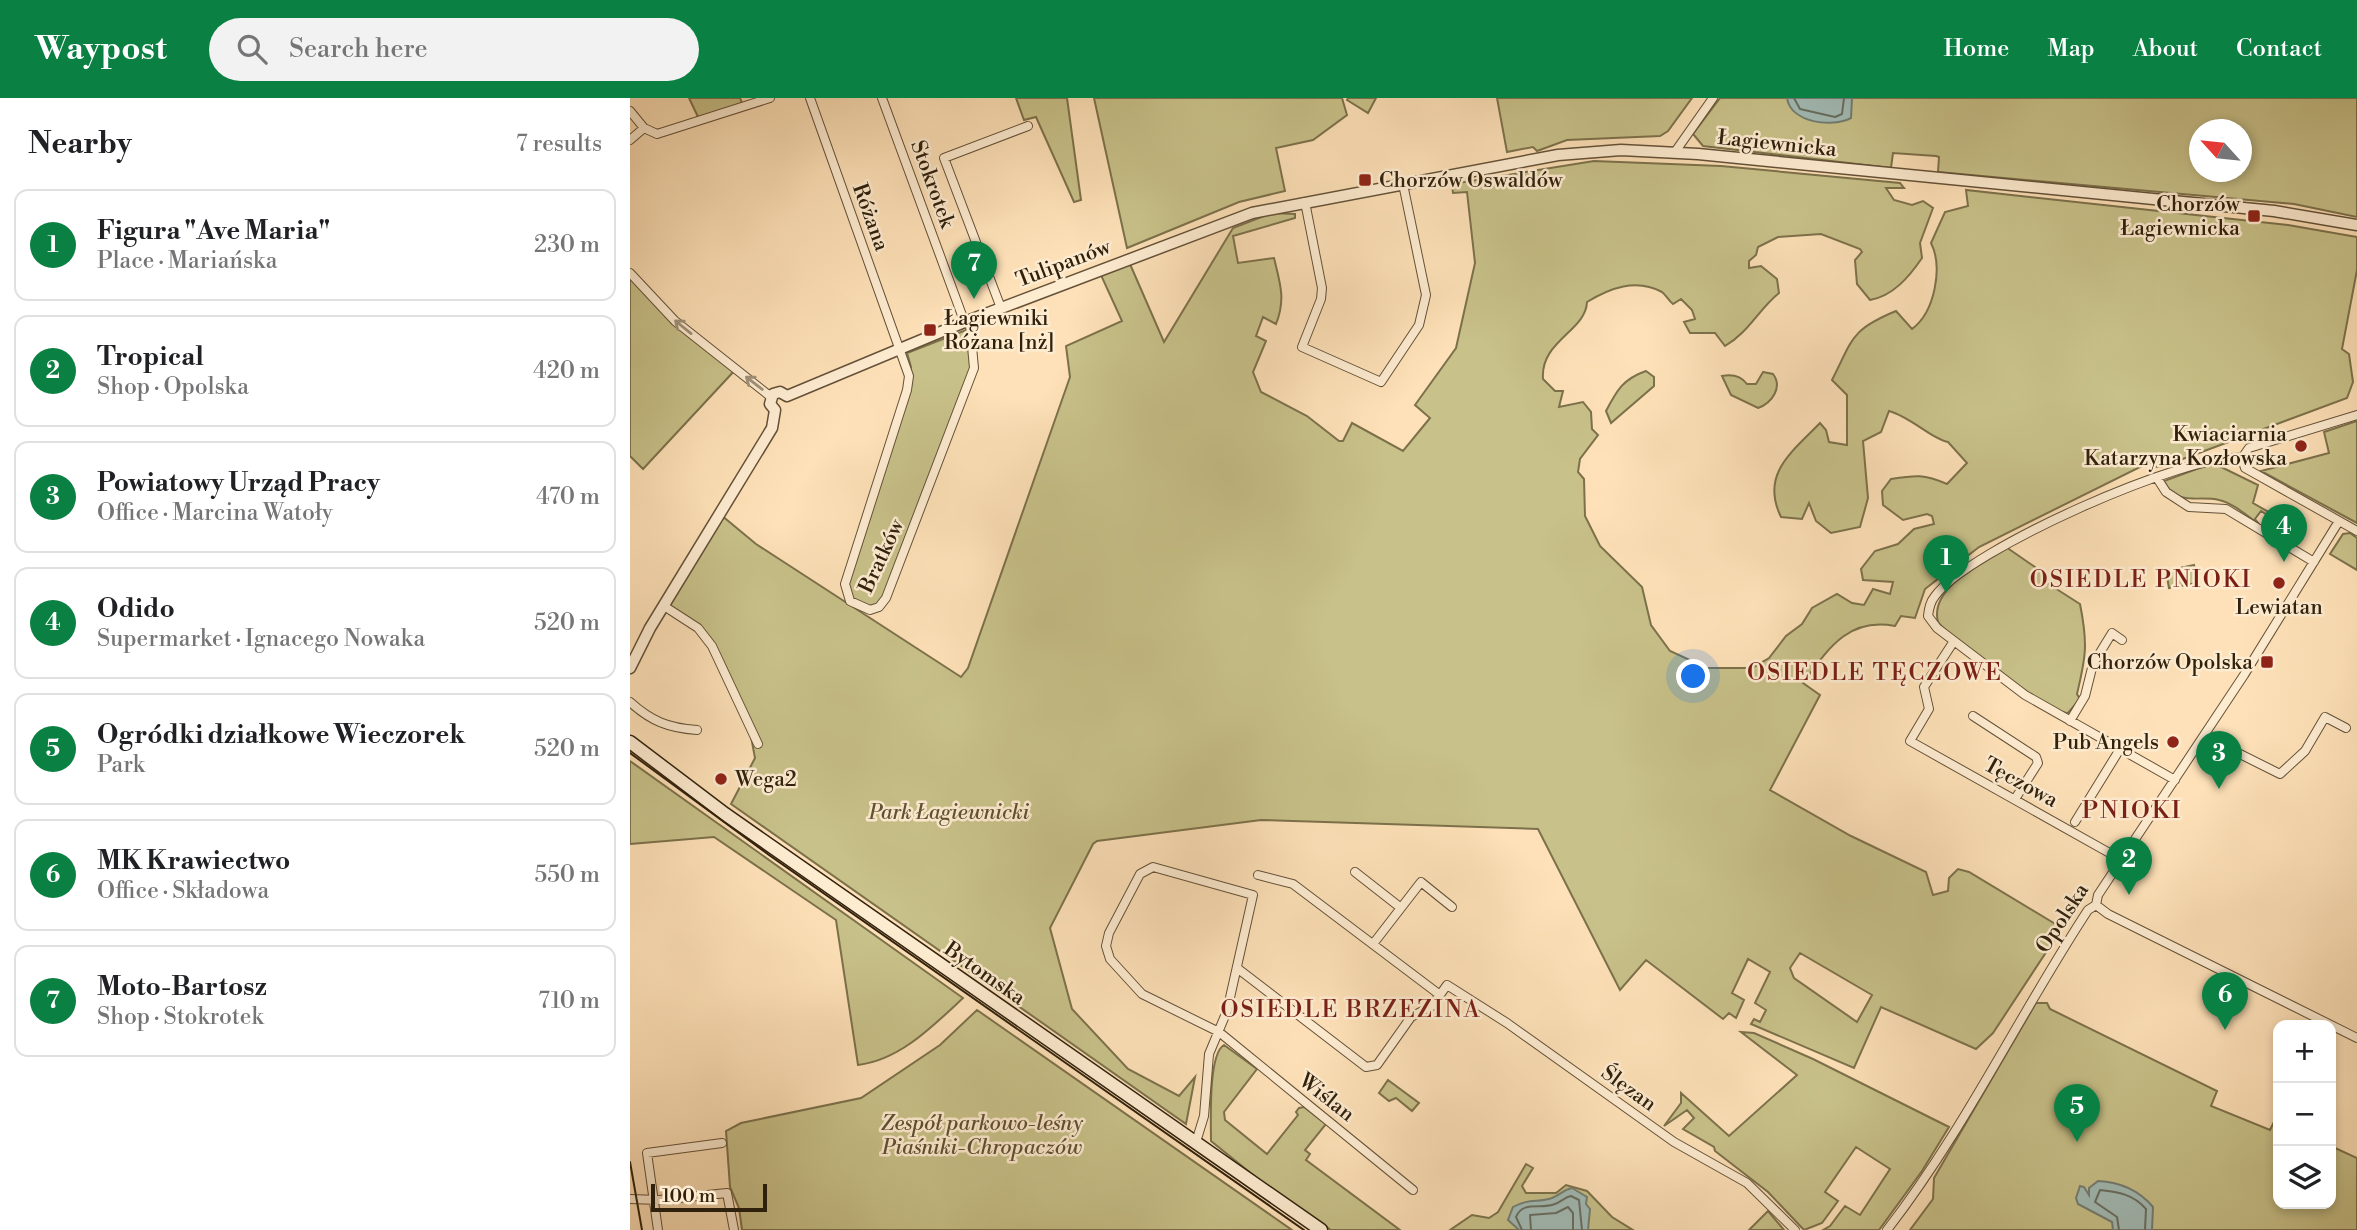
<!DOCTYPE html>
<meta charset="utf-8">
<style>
:root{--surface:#fff;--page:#f2f2f2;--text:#202124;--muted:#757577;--line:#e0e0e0;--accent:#0b8043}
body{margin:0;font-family:"Libre Bodoni",serif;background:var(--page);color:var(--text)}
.controls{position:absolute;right:21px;bottom:21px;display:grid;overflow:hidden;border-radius:14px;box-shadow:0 4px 10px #0003}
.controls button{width:63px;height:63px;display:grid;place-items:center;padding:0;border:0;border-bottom:2px solid var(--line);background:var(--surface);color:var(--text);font:35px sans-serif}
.compass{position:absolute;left:1559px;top:21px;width:63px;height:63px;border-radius:50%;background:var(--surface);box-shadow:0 4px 10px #0003;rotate:297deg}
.scale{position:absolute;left:21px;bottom:18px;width:116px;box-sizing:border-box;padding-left:7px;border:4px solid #30210d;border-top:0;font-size:19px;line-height:24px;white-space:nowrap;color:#30210d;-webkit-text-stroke:5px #feecd1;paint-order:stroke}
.you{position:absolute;left:1064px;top:579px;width:24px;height:24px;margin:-18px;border:5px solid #fff;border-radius:50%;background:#1a73e8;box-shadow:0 0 0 10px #1a73e833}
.badge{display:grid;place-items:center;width:46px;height:46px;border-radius:50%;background:var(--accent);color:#fff;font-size:23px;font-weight:700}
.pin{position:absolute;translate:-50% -58px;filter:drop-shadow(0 2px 4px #0008)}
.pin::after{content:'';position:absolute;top:37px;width:24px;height:21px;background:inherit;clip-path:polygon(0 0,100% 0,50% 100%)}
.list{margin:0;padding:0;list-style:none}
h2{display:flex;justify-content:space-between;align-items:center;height:91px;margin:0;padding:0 28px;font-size:30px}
h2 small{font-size:23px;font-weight:400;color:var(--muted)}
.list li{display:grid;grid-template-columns:46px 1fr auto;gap:21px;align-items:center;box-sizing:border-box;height:112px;margin:0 14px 14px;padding:0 14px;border:2px solid var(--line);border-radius:14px}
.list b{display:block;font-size:26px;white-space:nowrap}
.list p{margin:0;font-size:23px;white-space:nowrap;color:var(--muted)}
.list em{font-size:23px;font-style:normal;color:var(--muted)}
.icon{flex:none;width:38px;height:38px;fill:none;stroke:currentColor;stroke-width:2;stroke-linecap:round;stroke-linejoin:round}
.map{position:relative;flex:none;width:1727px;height:1132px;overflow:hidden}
header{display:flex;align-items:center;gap:42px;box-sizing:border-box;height:98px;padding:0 35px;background:var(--accent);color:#fff}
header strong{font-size:33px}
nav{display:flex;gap:38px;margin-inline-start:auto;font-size:24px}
.search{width:490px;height:63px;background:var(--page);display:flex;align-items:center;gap:18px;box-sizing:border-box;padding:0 24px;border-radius:38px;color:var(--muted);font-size:26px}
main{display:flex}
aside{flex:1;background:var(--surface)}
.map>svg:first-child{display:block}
.green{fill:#c8c189;stroke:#7c714b;stroke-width:2;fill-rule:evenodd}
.water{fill:#a2bcb7;stroke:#747e73;stroke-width:2}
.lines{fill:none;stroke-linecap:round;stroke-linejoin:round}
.shore{stroke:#696e62;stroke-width:2}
.minor-casing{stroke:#645138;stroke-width:10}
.tertiary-casing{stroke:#645138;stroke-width:13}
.secondary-casing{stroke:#30210d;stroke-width:15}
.minor{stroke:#feecd1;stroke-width:8}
.tertiary{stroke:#feecd1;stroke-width:10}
.secondary{stroke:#feecd1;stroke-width:12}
.tram{stroke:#30210d;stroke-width:2}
.oneway{stroke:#a19179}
.poi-dot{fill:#8f2418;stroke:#feecd1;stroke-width:2.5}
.labels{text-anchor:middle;stroke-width:5;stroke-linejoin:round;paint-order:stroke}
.street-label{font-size:21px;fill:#30210d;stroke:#feecd1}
.poi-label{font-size:21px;fill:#30210d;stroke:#feecd1;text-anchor:end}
.park-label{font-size:21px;font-style:italic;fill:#5e5132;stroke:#feecd1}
.neighbourhood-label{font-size:23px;letter-spacing:2px;fill:#7a1f14;stroke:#feecd1}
.quarter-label{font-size:24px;letter-spacing:2px;fill:#7a1f14;stroke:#feecd1}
</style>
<header>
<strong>Waypost</strong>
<div class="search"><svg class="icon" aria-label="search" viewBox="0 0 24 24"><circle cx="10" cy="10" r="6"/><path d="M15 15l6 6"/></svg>Search here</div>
<nav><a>Home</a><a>Map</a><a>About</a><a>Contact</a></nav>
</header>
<main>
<aside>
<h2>Nearby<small>7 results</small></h2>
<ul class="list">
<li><span class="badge">1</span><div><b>Figura &quot;Ave Maria&quot;</b><p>Place · Mariańska</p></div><em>230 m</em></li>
<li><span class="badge">2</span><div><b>Tropical</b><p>Shop · Opolska</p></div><em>420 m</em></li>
<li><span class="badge">3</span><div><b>Powiatowy Urząd Pracy</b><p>Office · Marcina Watoły</p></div><em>470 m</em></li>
<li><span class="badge">4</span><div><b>Odido</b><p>Supermarket · Ignacego Nowaka</p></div><em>520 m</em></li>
<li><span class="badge">5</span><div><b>Ogródki działkowe Wieczorek</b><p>Park</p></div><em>520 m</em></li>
<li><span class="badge">6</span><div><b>MK Krawiectwo</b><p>Office · Składowa</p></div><em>550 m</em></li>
<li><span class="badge">7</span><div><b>Moto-Bartosz</b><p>Shop · Stokrotek</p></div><em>710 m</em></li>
</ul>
</aside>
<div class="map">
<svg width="1727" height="1132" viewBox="0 0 1727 1132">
<rect width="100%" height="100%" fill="#fee1b8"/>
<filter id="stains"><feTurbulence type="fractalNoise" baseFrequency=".00286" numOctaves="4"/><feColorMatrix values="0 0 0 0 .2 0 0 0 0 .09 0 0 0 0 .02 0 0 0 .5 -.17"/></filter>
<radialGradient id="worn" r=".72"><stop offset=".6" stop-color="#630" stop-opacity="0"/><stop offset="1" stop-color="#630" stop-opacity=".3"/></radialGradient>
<path class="green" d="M59,0H110L112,5L69,21Z
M386,0H437L451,102L444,104L406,19L394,22Z
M464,0H712L717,17L683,42L646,50L655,93L609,104L497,150Z
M718,0H746L738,15L717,2Z
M867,0H1062L1038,33L1030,38L937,42L907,53L903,49L877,54Z
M1090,0H1727V119L1664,106L1308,74L1309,59L1306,58L1263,55L1261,70L1073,48L1063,36ZM1570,32H1612V74H1570Z
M964,63L1091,68L1270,85L1274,90H1256L1264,102L1282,107L1293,103L1303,110L1290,145L1292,160C1279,179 1263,198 1240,202L1227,186L1225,162L1232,154L1230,151L1191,136L1148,139L1128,149L1126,157L1119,163V170L1131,168L1147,181L1149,195C1129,211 1118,235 1095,248L1085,235H1060L1054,224L1065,221L1062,212L1051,201L1043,206C1038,202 1036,197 1032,194C1006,180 980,190 957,204C956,233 910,243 913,281L925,293H933L929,309L953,304L961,314L962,331L968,337L950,361L948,374L954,381L955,418L970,448L1012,489L1021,527L1040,553L1077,570H1122L1139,560L1156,538L1172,526L1182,510L1207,496L1222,505L1234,507L1243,491L1260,496L1263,484L1233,482L1231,471L1245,453L1268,446L1284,431L1304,426L1302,418L1297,416L1273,422L1253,407L1252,393L1261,381C1286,377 1294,376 1317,386L1337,365L1318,344C1303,342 1281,319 1259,313L1251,334L1233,343L1238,400L1230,429L1201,435L1186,423L1179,405L1172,421L1151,419C1130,376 1162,354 1190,325L1196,332L1199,344L1217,347V297L1202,282C1223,241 1220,232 1266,213L1282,231C1305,214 1313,169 1301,145L1315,114L1338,108L1336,92L1658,127L1727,139V172L1712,251L1719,256L1723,284L1717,300L1534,368L1525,369L1520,364L1349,449L1295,491L1285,520L1271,518L1265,528C1218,519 1198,551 1173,585L1190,597L1140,692L1221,738L1296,774L1303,797L1318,793L1319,780L1328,771L1339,774L1432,830L1363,935L1346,951L1251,909L1224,970L1121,926L1124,921L1130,924L1136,912L1125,905L1140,874L1118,861L1102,895L1114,902L1106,920L1099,915L1093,921L1016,862L990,892L908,731L631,722L467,743L463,746L420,830L442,911L498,971L549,998L565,979L556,1026L101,706L125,660L117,617L71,533L34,508L91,417L126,446L331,579L338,570L440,279L436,248L492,223L470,175L500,166L534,244L603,130L642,115L665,116V120L603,138L608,165L644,160C650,185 656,201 646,226L633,219L626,238L636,243L623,274L631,294L677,318L709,343H713L722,325L773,353L800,320L785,307L826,250L845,165L837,94L823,95L822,86ZM1170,855L1242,897L1227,924L1164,880L1160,870Z
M0,175L45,223L106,271L13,371L0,358Z
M336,232L345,262L256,500L245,511L224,506L215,486L279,278L281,269L277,255Z
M1016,273L1024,279V288L981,325L976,313C987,292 993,281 1016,273Z
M1133,274L1143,276C1153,289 1142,305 1128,310L1101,297L1092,278C1102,276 1111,278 1117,286H1126Z
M1727,323V425L1631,373L1699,355L1694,334Z
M1583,365L1628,387L1623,405L1675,435L1672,440L1666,437L1661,445L1664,449L1652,441L1657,442L1662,434L1648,425L1642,433L1646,437L1639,432L1645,422L1631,413L1625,421L1629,426C1617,418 1603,405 1589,402C1569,397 1546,409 1534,383Z
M1720,435L1727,440V472L1700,456L1713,436Z
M1376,449L1415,476L1417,485L1450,506C1458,546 1456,558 1447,596L1450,601L1438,615C1418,614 1322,542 1308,524C1299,490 1352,465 1376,449Z
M1564,467L1567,485L1539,490L1536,473Z
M0,663L333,900C303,928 270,962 228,967L206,822L84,739L0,746Z
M1406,905H1417L1420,911L1587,993L1581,1008L1640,1032L1645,1022L1648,1023V1106H1701V1048L1727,1060V1132H1280L1303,1101L1304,1080Z
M347,912L662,1132H112L109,1110L100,1089L96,1033L111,1025L231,1000L310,947Z
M1111,934L1124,935L1183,961L1319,1029L1292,1073L1249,1132H1193L1200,1128L1215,1108L1230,1117L1260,1071L1226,1049L1195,1094L1208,1103L1192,1125L1174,1132L1138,1094L1085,1053L1084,1049L1053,1031L1064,1020L1057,1012L1034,1028L1051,1005V995L1099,1038L1167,977Z
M594,947L627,971L594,1014L595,1022L637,1056L668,1017L666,1014L669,1010L674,1009L696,1026L675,1052L680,1056L676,1062L770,1132H701L649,1098L581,1043C581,1024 578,956 594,947Z
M758,982L789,1005L782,1013L766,1000L759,1003L749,995Z
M896,1066L903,1070L892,1088L896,1095H926L936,1087L957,1093L982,1119L1003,1132H820L842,1117L859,1120L868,1114Z
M1138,1113L1154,1132H1119Z"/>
<path class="water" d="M1157,0H1222L1221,20C1202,30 1161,25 1157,0Z
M1468,1083C1488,1084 1508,1091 1523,1109L1522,1132H1483L1482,1124L1448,1106L1446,1100L1450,1088L1454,1089L1459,1097V1090Z
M942,1090L957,1099L956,1106L960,1111L958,1132H889L878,1122L883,1109C899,1100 908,1105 922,1100C930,1097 933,1092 942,1090Z"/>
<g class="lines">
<path class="shore" d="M1164,0L1170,11L1205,19L1212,16L1214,0
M892,1132L886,1119C893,1102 911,1112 925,1106C931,1104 935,1099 941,1098L949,1102L952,1132
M901,1132L900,1117L926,1115L938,1109L943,1115V1132
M1489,1132L1487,1119L1465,1104L1470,1092C1488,1094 1503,1096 1516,1111L1515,1132"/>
<g class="minor-casing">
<path id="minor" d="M180,0L279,278L277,292L215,486L220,503L240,512L249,509L256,500L344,270L340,227L333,220L252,0
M0,13L14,30
M0,42L14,30L27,36L140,0
M1045,54L1083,0
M675,104L692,190L691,201L672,249L751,284L789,227L796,197L773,86
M0,175L45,223L141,299
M371,210L314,60L398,28
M1612,360L1615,370L1727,433
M1612,360L1619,350L1727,317
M1527,380L1536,394L1559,409L1596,411L1684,464
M34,508L68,530L82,548L128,646
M1324,543L1294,589L1299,611L1280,643L1492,762
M0,604C21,623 38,630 67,632
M1343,618L1406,659L1408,665L1385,701
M1440,623L1455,598L1463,566L1482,535L1492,542
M1574,638L1650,676L1675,653L1695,619L1716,630
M1545,682L1395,597L1307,530L1298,518C1299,510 1300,504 1305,498C1338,452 1558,354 1612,360
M1445,724L1490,651
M725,774L771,810
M628,777L663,786L810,897
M1466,807L1478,816L1727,940
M743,846L791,784L822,809
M607,870L736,969L747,967L781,919L802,908L817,887L877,925L1044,1044L1117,1085L1165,1132
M566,1044L574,1018L579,956L597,913L623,797L523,769L510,776L479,835L476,848L480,861L512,896L589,934L783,1092
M0,1101L29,1102L97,1095L104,1132
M28,1132L17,1055L92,1045
M1257,1132C1334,1033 1389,917 1458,812L1466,807L1468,797L1614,577L1709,423"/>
</g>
<g class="tertiary-casing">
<path id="tertiary" d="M157,298L337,223L622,115L928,57L991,52L1068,56L1644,113L1727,127
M145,312L140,306L143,296L150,294L157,298
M0,570L20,530L142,330L145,312"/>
</g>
<g class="secondary-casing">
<path id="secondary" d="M0,644L95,716L691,1132"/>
</g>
<use href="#minor" class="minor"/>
<use href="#tertiary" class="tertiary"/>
<use href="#secondary" class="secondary"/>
<path class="tram" d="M0,655L139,757L674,1132
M0,1064L12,1132"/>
</g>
<defs><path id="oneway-shaft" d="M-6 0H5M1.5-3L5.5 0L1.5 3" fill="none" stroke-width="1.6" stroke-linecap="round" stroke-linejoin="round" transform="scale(1.75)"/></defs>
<g class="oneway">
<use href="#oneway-shaft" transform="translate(53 229) rotate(-141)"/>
<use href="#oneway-shaft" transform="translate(124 285) rotate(-142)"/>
</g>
<g class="poi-dot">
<rect x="728" y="75" width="14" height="14" rx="3.5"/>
<rect x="1617" y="111" width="14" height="14" rx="3.5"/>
<rect x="293" y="225" width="14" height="14" rx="3.5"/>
<circle cx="1671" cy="348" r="7"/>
<circle cx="1649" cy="485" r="7"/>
<rect x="1630" y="557" width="14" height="14" rx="3.5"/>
<circle cx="1543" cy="644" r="7"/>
<circle cx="91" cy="681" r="7"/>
</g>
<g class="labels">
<g class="street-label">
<text transform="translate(1147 45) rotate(6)" y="7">Łagiewnicka</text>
<text transform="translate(303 86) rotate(70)" y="7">Stokrotek</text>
<text transform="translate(241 119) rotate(70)" y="7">Różana</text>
<text transform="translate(433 165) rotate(-21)" y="7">Tulipanów</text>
<text transform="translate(251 458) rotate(-65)" y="7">Bratków</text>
<text transform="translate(1391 684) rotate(29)" y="7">Tęczowa</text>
<text transform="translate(1432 820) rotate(-57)" y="7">Opolska</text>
<text transform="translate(355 875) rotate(35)" y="7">Bytomska</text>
<text transform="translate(999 990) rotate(36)" y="7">Ślęzan</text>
<text transform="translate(697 999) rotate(38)" y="7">Wiślan</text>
</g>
<g class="poi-label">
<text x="749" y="89" text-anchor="start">Chorzów Oswaldów</text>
<text x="1610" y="113">Chorzów<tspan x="1610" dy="24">Łagiewnicka</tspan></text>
<text x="314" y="227" text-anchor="start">Łagiewniki<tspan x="314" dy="24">Różana [nż]</tspan></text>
<text x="1657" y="343">Kwiaciarnia<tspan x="1657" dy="24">Katarzyna Kozłowska</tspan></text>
<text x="1649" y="516" text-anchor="middle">Lewiatan</text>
<text x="1623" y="571">Chorzów Opolska</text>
<text x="1529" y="651">Pub Angels</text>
<text x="105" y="688" text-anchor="start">Wega2</text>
</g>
<g class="park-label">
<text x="319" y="721">Park Łagiewnicki</text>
<text x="352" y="1032">Zespół parkowo-leśny<tspan x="352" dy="24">Piaśniki-Chropaczów</tspan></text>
</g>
<g class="neighbourhood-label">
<text x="1511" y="489">OSIEDLE PNIOKI</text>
<text x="1245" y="582">OSIEDLE TĘCZOWE</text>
<text x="721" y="919">OSIEDLE BRZEZINA</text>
</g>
<g class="quarter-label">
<text x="1502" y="720">PNIOKI</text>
</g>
</g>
<rect width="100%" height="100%" filter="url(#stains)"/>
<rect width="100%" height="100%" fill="url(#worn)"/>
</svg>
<div class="controls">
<button>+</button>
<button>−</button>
<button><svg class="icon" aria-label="layers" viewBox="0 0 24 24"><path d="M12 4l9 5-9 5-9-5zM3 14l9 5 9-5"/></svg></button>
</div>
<svg class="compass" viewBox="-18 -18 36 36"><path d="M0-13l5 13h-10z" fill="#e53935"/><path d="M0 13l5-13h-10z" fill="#757577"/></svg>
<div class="scale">100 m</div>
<div class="you"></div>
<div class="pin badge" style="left:1316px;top:495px">1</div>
<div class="pin badge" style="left:1499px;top:797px">2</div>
<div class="pin badge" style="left:1589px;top:691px">3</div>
<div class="pin badge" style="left:1654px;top:464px">4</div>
<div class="pin badge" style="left:1447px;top:1044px">5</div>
<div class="pin badge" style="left:1595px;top:932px">6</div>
<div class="pin badge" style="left:344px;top:201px">7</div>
</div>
</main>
